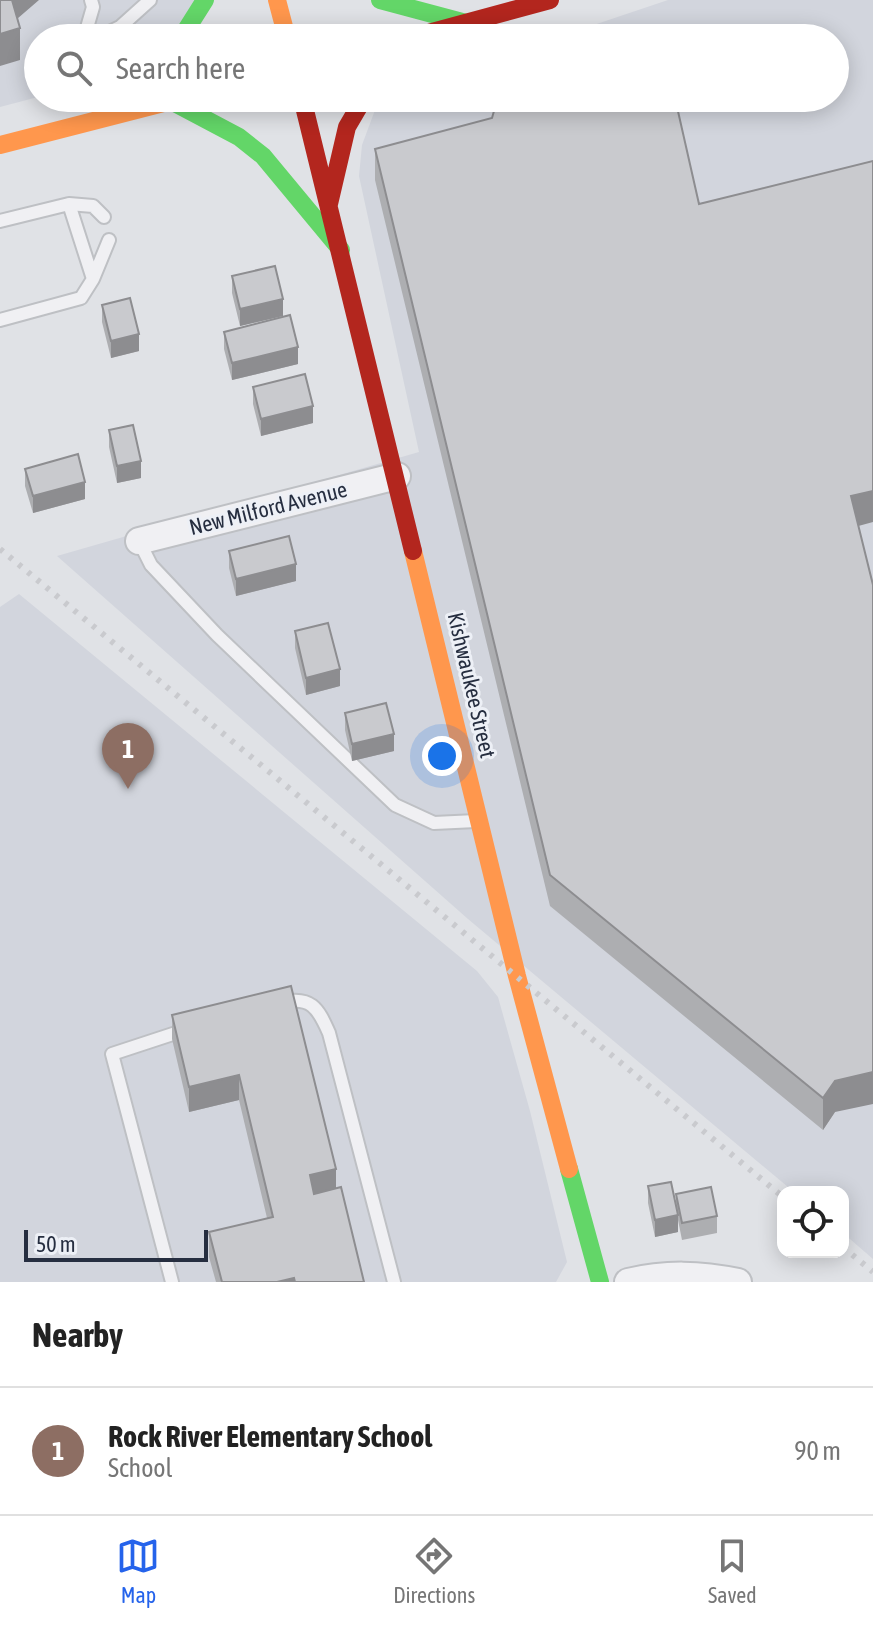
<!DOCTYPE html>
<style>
:root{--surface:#fff;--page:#f6f6f6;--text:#222;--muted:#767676;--line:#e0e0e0;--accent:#2563eb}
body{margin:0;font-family:"Asap Condensed",sans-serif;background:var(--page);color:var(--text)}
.controls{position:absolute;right:24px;bottom:24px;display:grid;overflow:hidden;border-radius:16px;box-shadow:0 4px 20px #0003}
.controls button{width:72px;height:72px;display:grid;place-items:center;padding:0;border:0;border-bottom:2px solid var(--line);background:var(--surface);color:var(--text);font:40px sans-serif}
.scale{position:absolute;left:24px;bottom:20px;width:184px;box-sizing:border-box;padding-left:8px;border:4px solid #262e40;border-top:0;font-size:22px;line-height:28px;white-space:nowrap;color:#262e40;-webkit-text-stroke:6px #edf0f6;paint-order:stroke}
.you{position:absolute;left:442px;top:756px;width:28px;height:28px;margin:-20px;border:6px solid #fff;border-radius:50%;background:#1a73e8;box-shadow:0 0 0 12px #1a73e833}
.badge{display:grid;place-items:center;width:52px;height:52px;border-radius:50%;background:var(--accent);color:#fff;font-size:26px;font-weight:700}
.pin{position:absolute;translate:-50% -66px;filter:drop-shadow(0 2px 4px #0008)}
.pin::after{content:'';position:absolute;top:42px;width:28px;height:24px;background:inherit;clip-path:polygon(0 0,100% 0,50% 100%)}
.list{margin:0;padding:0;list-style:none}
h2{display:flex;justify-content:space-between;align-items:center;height:104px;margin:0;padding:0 32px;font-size:34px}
h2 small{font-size:26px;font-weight:400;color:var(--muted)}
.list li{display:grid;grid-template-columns:52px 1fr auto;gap:24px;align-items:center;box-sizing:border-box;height:128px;padding:0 32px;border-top:2px solid var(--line)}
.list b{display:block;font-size:30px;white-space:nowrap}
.list p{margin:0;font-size:26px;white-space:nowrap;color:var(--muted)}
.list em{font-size:26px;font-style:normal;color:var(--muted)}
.icon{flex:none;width:44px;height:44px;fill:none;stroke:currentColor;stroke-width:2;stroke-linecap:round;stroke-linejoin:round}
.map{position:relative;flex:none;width:873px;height:1282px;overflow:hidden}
.search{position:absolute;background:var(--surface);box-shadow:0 4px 20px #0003;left:24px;right:24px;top:24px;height:88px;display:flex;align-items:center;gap:20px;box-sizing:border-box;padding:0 28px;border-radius:44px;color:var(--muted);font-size:30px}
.sheet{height:232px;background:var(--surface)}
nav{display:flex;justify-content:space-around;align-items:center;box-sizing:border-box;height:112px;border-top:2px solid var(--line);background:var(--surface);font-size:22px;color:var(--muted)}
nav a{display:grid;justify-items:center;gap:4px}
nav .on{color:var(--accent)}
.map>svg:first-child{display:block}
.built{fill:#d2d5dd}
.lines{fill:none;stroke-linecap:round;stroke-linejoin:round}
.lane-casing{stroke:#bec0c4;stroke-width:16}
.street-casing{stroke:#bec0c4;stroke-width:30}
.lane{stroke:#f0f0f3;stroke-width:12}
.street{stroke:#f0f0f3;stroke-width:26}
.fast{stroke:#63d668;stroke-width:18}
.slow{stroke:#ff974d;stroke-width:18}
.jam{stroke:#b3261e;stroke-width:18}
.rail{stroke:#c9cace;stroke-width:6;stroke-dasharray:4 8;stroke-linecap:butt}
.wall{fill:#adaeb1}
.shaded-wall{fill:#8d8d90}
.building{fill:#c9cace;stroke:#8d8d90;stroke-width:2}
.labels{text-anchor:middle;stroke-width:6;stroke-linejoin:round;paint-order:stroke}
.street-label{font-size:22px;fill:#262e40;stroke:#edf0f6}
</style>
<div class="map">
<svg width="873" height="1282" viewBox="0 0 873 1282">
<rect width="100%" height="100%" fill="#e0e2e6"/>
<path class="built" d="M0,0H201L172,38H38V97L0,107Z
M668,0H873V1259L843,1233V1192H794L468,919L57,556L419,452L359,176L362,145L375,110L396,98H835V38H555Z
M19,594L477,971L498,997L530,1111L567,1262L556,1282H0V607Z"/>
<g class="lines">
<g class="lane-casing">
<path id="lane" d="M84,38L93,7L91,0
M97,38L120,27L150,0
M69,204L93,206L104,217
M0,221L69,204L93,279L81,298L0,320
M93,279L109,240
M139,541L151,565L217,635L395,805L434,823L476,821
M280,1003C311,995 318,1008 329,1033L394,1282
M172,1282L112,1054L185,1030"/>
</g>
<g class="street-casing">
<path id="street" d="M139,541L397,476
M628,1282C666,1273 700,1274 738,1282"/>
</g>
<use href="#lane" class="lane"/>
<use href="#street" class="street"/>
<path class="fast" d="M380,0L466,23
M181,38L205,0
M171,101L239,137L263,156L341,250
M569,1169L600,1282"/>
<path class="slow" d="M277,0L287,38
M0,145L183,98
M413,551L517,976L569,1169"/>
<path class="jam" d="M410,38L550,0
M302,98L413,551
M329,204L347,127L364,98"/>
<path class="rail" d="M0,549L783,1197
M843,1247L873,1272"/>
</g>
<path class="wall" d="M551,105L699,204L858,526L835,1112L823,1130L550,906L375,180V149Z
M232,276L283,316L240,326L232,293Z
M102,305L139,351L111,358L102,322Z
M224,332L298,364L232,380L224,349Z
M253,387L313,423L261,436L253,404Z
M109,430L141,478L117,483L109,447Z
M25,469L85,499L33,513L25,486Z
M229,551L296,581L236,596L229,568Z
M295,631L340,686L306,695L295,648Z
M345,713L394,751L352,761L345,730Z
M291,986L336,1188L364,1282H216L209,1257V1232L267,1218L239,1100L189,1112L172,1039V1015Z
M648,1186L676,1206V1194L717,1216V1233L682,1240L678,1220V1232L655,1237L648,1203Z"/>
<path class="shaded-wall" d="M10,0H39L10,25Z
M20,28V60L0,66V34Z
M283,299V316L240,326V309Z
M139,334V351L111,358V341Z
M298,347V364L232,380V363Z
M313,406V423L261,436V419Z
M141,461V478L117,483V466Z
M85,482V499L33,513V496Z
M873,491V522L851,528V496Z
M296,564V581L236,596V579Z
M340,669V686L306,695V678Z
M394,734V751L352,761V744Z
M873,1072V1104L835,1112L823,1130V1098L835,1081Z
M239,1075V1100L189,1112V1087Z
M336,1169V1193L310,1199V1175Z
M678,1215V1232L655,1237V1220Z
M294,1278V1282H277Z"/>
<path class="building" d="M0,0H12L20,28L0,34Z
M502,98H544L551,105L581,98H675L699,204L873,161V491L851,496L873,585V1072L835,1081L823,1098L550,875L375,149L492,118L496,104Z
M275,266L283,299L240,309L232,276Z
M130,298L139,334L111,341L102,305Z
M290,315L298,347L232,363L224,332Z
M305,374L313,406L261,419L253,387Z
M133,425L141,461L117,466L109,430Z
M78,454L85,482L33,496L25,469Z
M289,536L296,564L236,579L229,551Z
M328,623L340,669L306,678L295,631Z
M386,703L394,734L352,744L345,713Z
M291,986L336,1169L310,1175L314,1194L341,1187L364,1282H295L294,1278L277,1282H222L209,1232L273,1217L239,1075L189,1087L172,1015Z
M671,1182L678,1215L655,1220L648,1186Z
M711,1187L717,1216L682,1223L676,1194Z"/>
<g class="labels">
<g class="street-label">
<text transform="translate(268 508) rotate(-14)" y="8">New Milford Avenue</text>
<text transform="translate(472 685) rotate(77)" y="8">Kishwaukee Street</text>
</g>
</g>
</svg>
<div class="controls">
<button><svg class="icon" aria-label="locate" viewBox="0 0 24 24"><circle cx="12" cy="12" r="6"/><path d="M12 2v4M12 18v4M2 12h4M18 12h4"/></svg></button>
</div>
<div class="scale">50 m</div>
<div class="you"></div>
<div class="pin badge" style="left:128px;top:789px;background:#8d6e63">1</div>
<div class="search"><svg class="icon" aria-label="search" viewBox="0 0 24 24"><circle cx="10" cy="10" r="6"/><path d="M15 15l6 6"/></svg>Search here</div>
</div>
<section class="sheet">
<h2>Nearby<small></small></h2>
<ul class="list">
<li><span class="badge" style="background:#8d6e63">1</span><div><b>Rock River Elementary School</b><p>School</p></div><em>90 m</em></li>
</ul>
</section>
<nav>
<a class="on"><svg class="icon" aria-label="map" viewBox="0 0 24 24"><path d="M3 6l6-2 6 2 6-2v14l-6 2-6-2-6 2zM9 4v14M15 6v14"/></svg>Map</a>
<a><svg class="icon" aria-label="directions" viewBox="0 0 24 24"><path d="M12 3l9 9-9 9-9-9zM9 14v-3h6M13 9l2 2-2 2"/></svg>Directions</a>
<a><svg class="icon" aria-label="saved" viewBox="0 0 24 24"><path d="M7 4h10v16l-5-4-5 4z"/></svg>Saved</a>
</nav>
